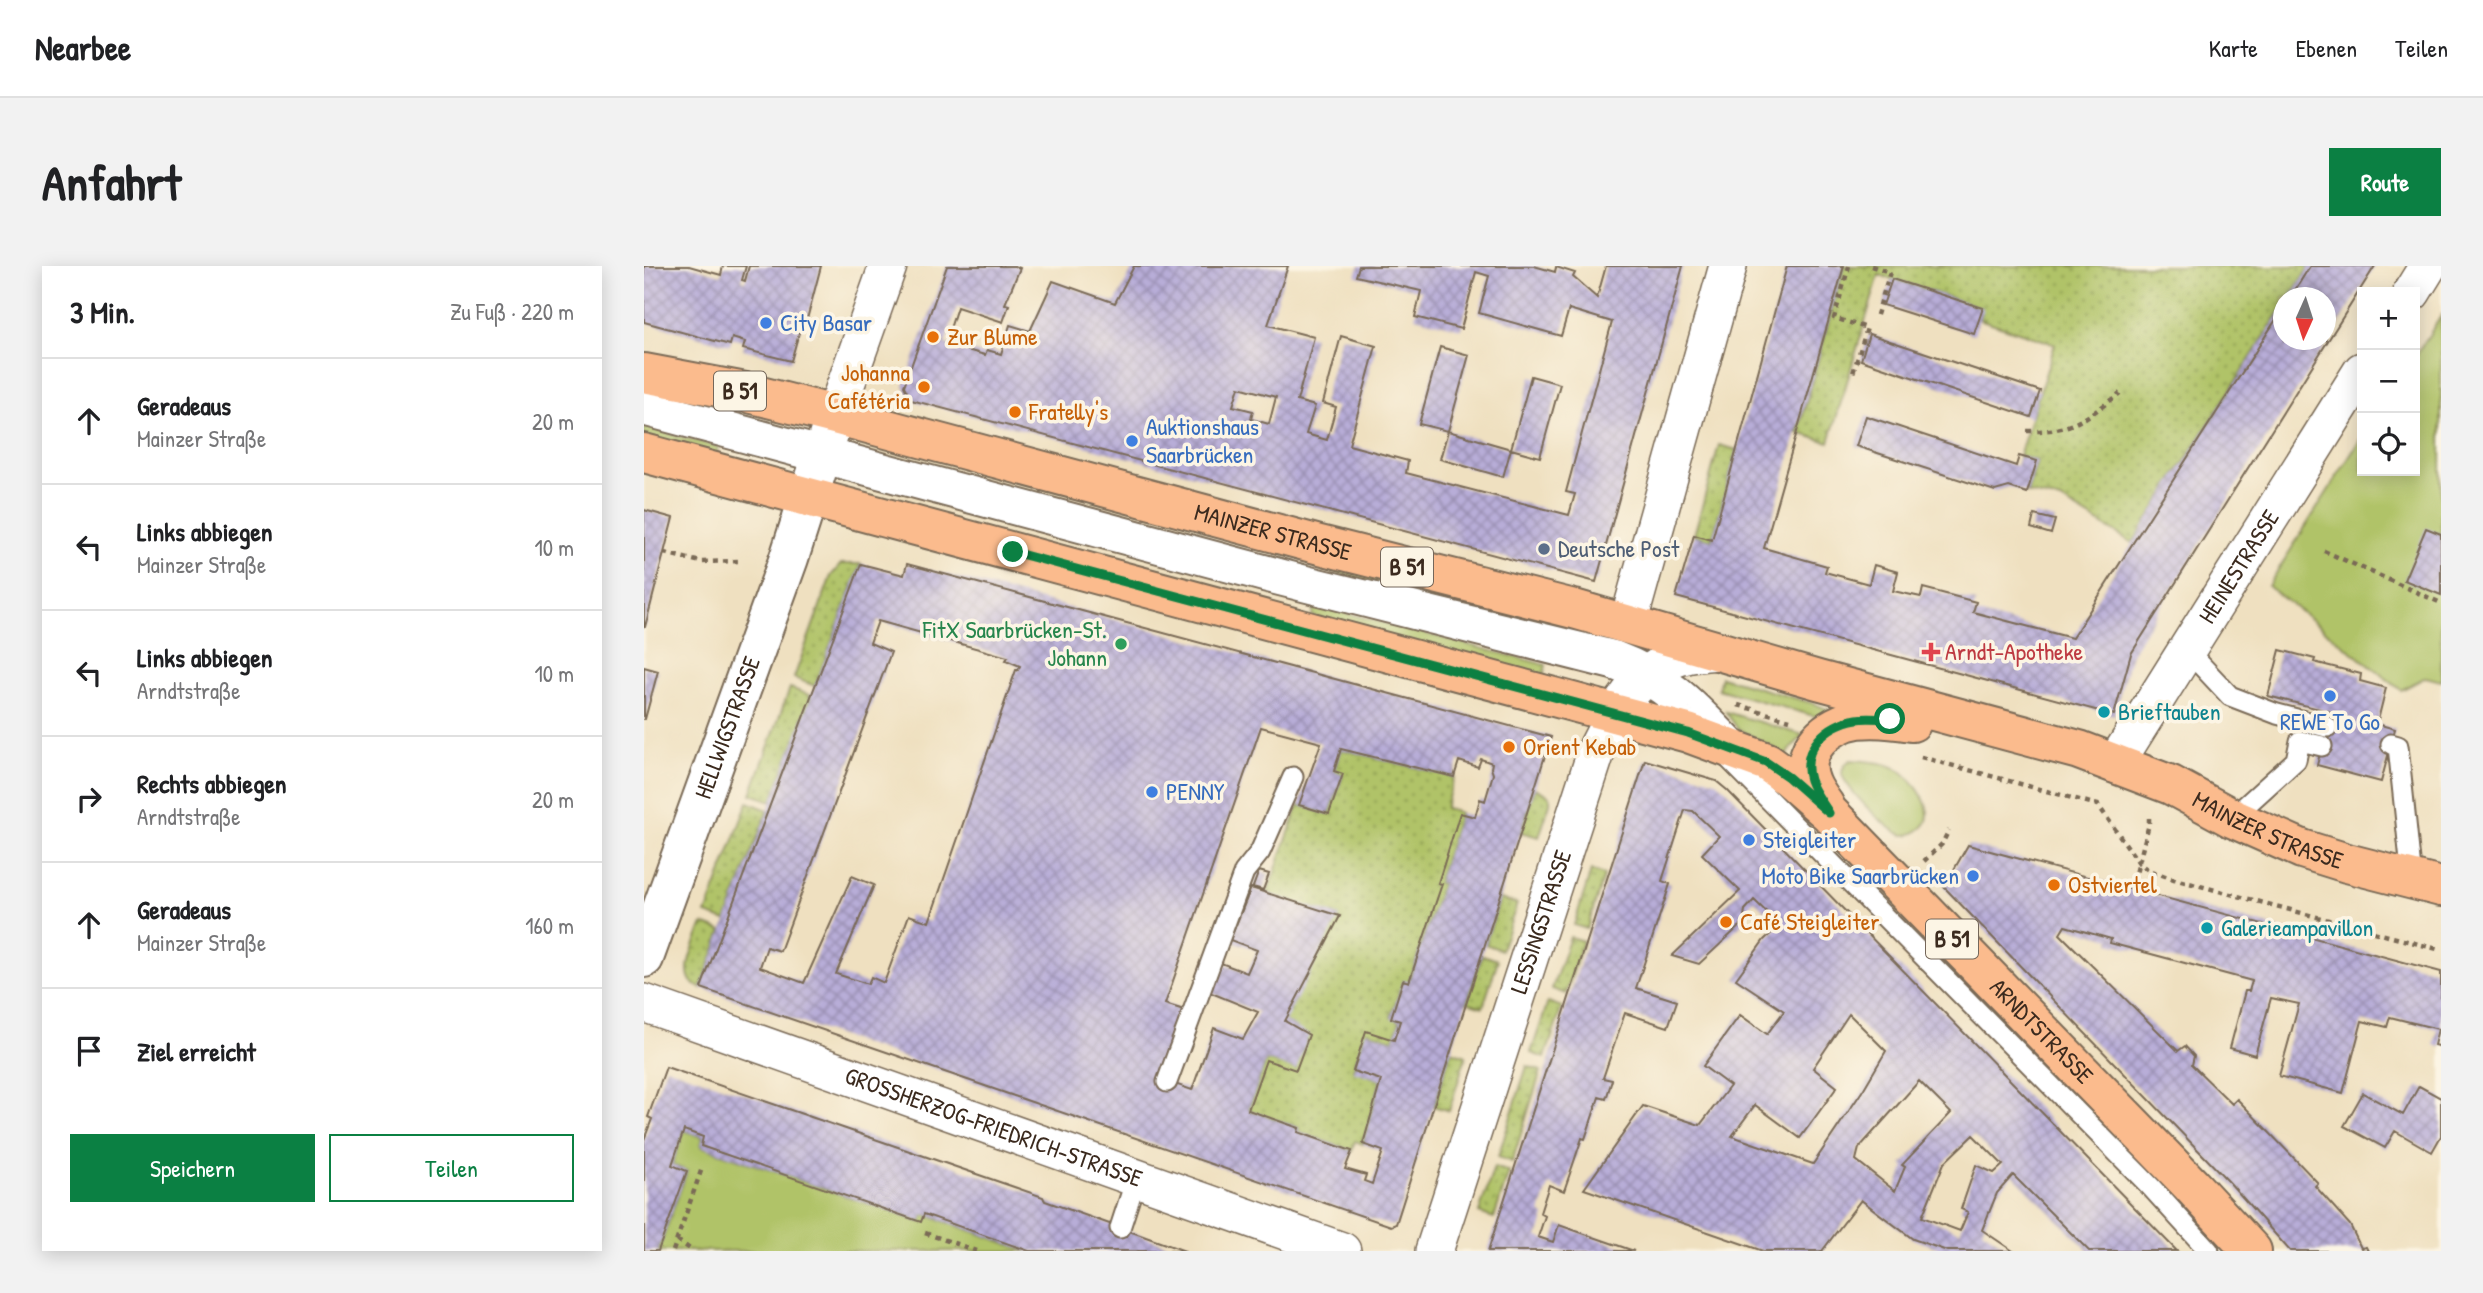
<!DOCTYPE html>
<html lang="de">
<meta charset="utf-8">
<style>
:root{--surface:#fff;--page:#f2f2f2;--text:#202124;--muted:#757577;--line:#e0e0e0;--accent:#0b8043}
body{margin:0;font-family:"Patrick Hand",sans-serif;background:var(--page);color:var(--text)}
.controls{position:absolute;right:21px;top:21px;display:grid;overflow:hidden;border-radius:0px;box-shadow:0 4px 18px #0003}
.controls button{width:63px;height:63px;display:grid;place-items:center;padding:0;border:0;border-bottom:2px solid var(--line);background:var(--surface);color:var(--text);font:35px sans-serif}
.compass{position:absolute;left:1629px;top:21px;width:63px;height:63px;border-radius:50%;background:var(--surface);box-shadow:0 4px 18px #0003;rotate:183deg}
.stop{position:absolute;width:21px;height:21px;margin:-16px;border:5px solid #0b8043;border-radius:50%;background:#fff}
.stop.end{background:#0b8043;border-color:#fff;box-shadow:0 2px 7px #0008}
.list{margin:0;padding:0;list-style:none}
h2{display:flex;justify-content:space-between;align-items:center;height:91px;margin:0;padding:0 28px;font-size:30px}
h2 small{font-size:23px;font-weight:400;color:var(--muted)}
.list li{display:grid;grid-template-columns:46px 1fr auto;gap:21px;align-items:center;box-sizing:border-box;height:126px;padding:0 28px;border-top:2px solid var(--line)}
.list b{display:block;font-size:26px;white-space:nowrap}
.list p{margin:0;font-size:23px;white-space:nowrap;color:var(--muted)}
.list em{font-size:23px;font-style:normal;color:var(--muted)}
.actions{display:flex;gap:14px;padding:21px 28px}
.actions a{flex:1;padding:16px 0;border:2px solid var(--accent);border-radius:0px;text-align:center;font-size:24px;color:var(--accent)}
.actions .main{background:var(--accent);color:#fff}
.icon{flex:none;width:38px;height:38px;fill:none;stroke:currentColor;stroke-width:2;stroke-linecap:round;stroke-linejoin:round}
.map{position:relative;flex:none;width:1797px;height:985px;overflow:hidden;border-radius:0px}
header{display:flex;align-items:center;gap:42px;box-sizing:border-box;height:98px;padding:0 35px;background:var(--surface);border-bottom:2px solid var(--line)}
header strong{font-size:33px}
nav{display:flex;gap:38px;margin-inline-start:auto;font-size:24px}
.intro{display:flex;align-items:center;justify-content:space-between;box-sizing:border-box;height:168px;padding:0 42px}
h1{margin:0;font-size:49px}
.button{padding:18px 32px;border-radius:0px;background:var(--accent);color:#fff;font-size:24px;font-weight:700}
main{display:flex;gap:42px;padding:0 42px}
aside{flex:1;background:var(--surface);border-radius:0px;box-shadow:0 4px 18px #0003}
.map>svg:first-child{display:block}
.green{fill:#b0c367;stroke:#767642;stroke-width:2}
.garden{fill:url(#garden-dots);stroke:#767642;stroke-width:2}
.building{fill:url(#building-cross-hatch);fill-rule:evenodd}
.lines{fill:none;stroke-linecap:round;stroke-linejoin:round}
.service-casing{stroke:#7a6a57;stroke-width:23}
.minor-casing{stroke:#7a6a57;stroke-width:40}
.tertiary-casing{stroke:#7a6a57;stroke-width:42}
.primary-casing{stroke:#7a6a57;stroke-width:42}
.path{stroke:#7a6a57;stroke-width:4.5;stroke-dasharray:5 5;stroke-linecap:butt}
.service{stroke:#fff;stroke-width:19}
.minor{stroke:#fff;stroke-width:37}
.tertiary{stroke:#fff;stroke-width:38}
.primary{stroke:#fbbb8d;stroke-width:38}
.route{stroke:#0b8043;stroke-width:9}
.shop-dot{fill:#3f7fe0;stroke:#fcf5e5;stroke-width:2.5}
.food-dot{fill:#e8710a;stroke:#fcf5e5;stroke-width:2.5}
.service-dot{fill:#5c6f8a;stroke:#fcf5e5;stroke-width:2.5}
.leisure-dot{fill:#2e9e5b;stroke:#fcf5e5;stroke-width:2.5}
.health-dot{fill:#e0444e;stroke:#fcf5e5;stroke-width:2.5}
.culture-dot{fill:#0f9aa8;stroke:#fcf5e5;stroke-width:2.5}
.labels{text-anchor:middle;stroke-width:7;stroke-linejoin:round;paint-order:stroke}
.shield{fill:#fcf5e5;stroke:#75675a;stroke-width:2}
.shield-label{font-size:23px;font-weight:bold;fill:#3b2a1e}
.shop-label{font-size:24px;fill:#366cbe;stroke:#fcf5e5;text-anchor:start}
.food-label{font-size:24px;fill:#c56008;stroke:#fcf5e5;text-anchor:start}
.street-label{font-size:24px;fill:#3b2a1e;stroke:#fcf5e5}
.service-label{font-size:24px;fill:#4e5e75;stroke:#fcf5e5;text-anchor:start}
.leisure-label{font-size:24px;fill:#27864d;stroke:#fcf5e5;text-anchor:end}
.health-label{font-size:24px;fill:#be3a42;stroke:#fcf5e5;text-anchor:start}
.culture-label{font-size:24px;fill:#0d838f;stroke:#fcf5e5;text-anchor:start}
</style>
<header>
<strong>Nearbee</strong>
<nav><a>Karte</a><a>Ebenen</a><a>Teilen</a></nav>
</header>
<div class="intro"><h1>Anfahrt</h1><a class="button">Route</a></div>
<main>
<aside>
<h2>3 Min.<small>Zu Fuß · 220 m</small></h2>
<ul class="list">
<li><svg class="icon" aria-label="ahead" viewBox="0 0 24 24"><path d="M12 20V5M6 11l6-6 6 6"/></svg><div><b>Geradeaus</b><p>Mainzer Straße</p></div><em>20 m</em></li>
<li><svg class="icon" aria-label="left" viewBox="0 0 24 24"><path d="M17 20v-9H6M10 6l-5 5 5 5"/></svg><div><b>Links abbiegen</b><p>Mainzer Straße</p></div><em>10 m</em></li>
<li><svg class="icon" aria-label="left" viewBox="0 0 24 24"><path d="M17 20v-9H6M10 6l-5 5 5 5"/></svg><div><b>Links abbiegen</b><p>Arndtstraße</p></div><em>10 m</em></li>
<li><svg class="icon" aria-label="right" viewBox="0 0 24 24"><path d="M7 20v-9h11M14 6l5 5-5 5"/></svg><div><b>Rechts abbiegen</b><p>Arndtstraße</p></div><em>20 m</em></li>
<li><svg class="icon" aria-label="ahead" viewBox="0 0 24 24"><path d="M12 20V5M6 11l6-6 6 6"/></svg><div><b>Geradeaus</b><p>Mainzer Straße</p></div><em>160 m</em></li>
<li><svg class="icon" aria-label="arrive" viewBox="0 0 24 24"><path d="M6 21V4h12l-3 4 3 4H6"/></svg><div><b>Ziel erreicht</b></div></li>
</ul>
<div class="actions"><a class="main">Speichern</a><a>Teilen</a></div>
</aside>
<div class="map">
<svg width="1797" height="985" viewBox="0 0 1797 985">
<defs>
<pattern id="garden-dots" width="8" height="8" patternUnits="userSpaceOnUse" patternTransform="scale(1.75)"><rect width="8" height="8" fill="#b0c367"/><path d="M2 2h.1M6 6h.1" fill="none" stroke="#909f54" stroke-width="1.8" stroke-linecap="round"/></pattern>
<pattern id="building-cross-hatch" width="8" height="8" patternUnits="userSpaceOnUse" patternTransform="scale(1.75)"><rect width="8" height="8" fill="#b8add8"/><path d="M0 0l8 8M0 8l8-8" fill="none" stroke="#978daf"/></pattern>
</defs>
<rect width="100%" height="100%" fill="#fcf5e5"/>
<filter id="ink" filterUnits="userSpaceOnUse"><feTurbulence type="fractalNoise" baseFrequency=".0143" numOctaves="2"/><feDisplacementMap in="SourceGraphic" scale="14" xChannelSelector="R" yChannelSelector="G"/><feConvolveMatrix kernelMatrix="1 2 1 2 8 2 1 2 1" color-interpolation-filters="sRGB"/></filter>
<filter id="wash" filterUnits="userSpaceOnUse"><feTurbulence type="fractalNoise" baseFrequency=".00686" numOctaves="4" result="noise"/><feDisplacementMap in="SourceGraphic" scale="28" xChannelSelector="R" yChannelSelector="G"/><feGaussianBlur stdDeviation="1.57" result="paint"/><feColorMatrix in="noise" values="0 0 0 0 0 0 0 0 0 0 0 0 0 0 0 0 0 1.4 0 .05"/><feComposite in="paint" operator="in"/></filter>
<g filter="url(#wash)">
<rect width="100%" height="100%" fill="#efe0c0"/>
<path class="green" d="M1797,50V415L1782,411L1757,424L1624,320L1718,171V205H1771V91Z
M0,161L75,181L72,191L0,172Z
M681,296L913,356L911,366L679,304Z
M671,339L902,399L899,411L668,350Z
M1077,411L1171,438L1185,444L1177,452L1074,423Z
M1082,446L1159,469L1142,489L1093,462Z
M1207,494C1223,495 1247,496 1259,507C1273,519 1297,550 1275,564C1271,567 1265,569 1260,569C1247,568 1197,519 1198,506C1199,500 1203,496 1207,494Z
M40,864L59,871L57,880L277,956L280,948L384,985H14L43,905L28,899Z"/>
<path class="garden" d="M1200,0H1666L1646,31L1640,32L1639,41L1489,277L1417,234L1383,227L1393,195L1375,190L1411,78L1335,53L1338,42L1235,9L1185,176L1154,167Z
M1075,179L1093,184L1068,274L1050,269Z
M197,298H217L171,420L150,412L187,310Z
M146,422L168,430L128,535L107,528Z
M697,483L810,511L801,542L816,547L794,617L798,618L765,716L759,715L747,751L756,755L750,774L722,765L709,804L737,814L719,878L711,875L708,885L654,866L655,862L604,844L622,794L652,803L641,755L623,627L655,539L685,548L699,509L690,505Z
M891,522L906,530V537L895,571L877,566Z
M104,536L124,544L82,655L62,648Z
M947,605L960,609L943,663L930,659Z
M856,633L873,638L857,684L841,678Z
M59,658L78,665L57,722C30,713 52,677 59,658Z
M926,671L939,675L922,728L908,723Z
M838,689L854,694L839,741L823,736Z
M904,736L918,741L901,792L887,787Z
M807,785L822,790L805,845L790,840Z
M883,800L897,805L868,896L854,891Z
M850,901L865,906L850,952L835,947Z"/>
<g id="blocks">
<path class="building" d="M0,0H45L77,9L79,0H102L98,14L101,15L105,0H177L162,57L158,56L147,95L99,83L101,76L88,72L86,79L0,56Z
M303,0H371L376,2L361,38L365,39L359,56L313,41L301,78L341,89L343,84L357,88L366,59L386,65L409,15L471,37L490,0H644L624,59L670,71L653,135L671,140L662,168L683,174L692,141L679,137L697,70L732,80L705,179L764,195L762,207L925,249L931,228L922,226L968,56L925,43L917,70L835,47L845,10L832,6L817,63L771,51L777,25L712,10L715,0H890L911,6L912,1L931,7L929,11L953,32L962,0H1039L952,316L267,134L260,120ZM595,121L632,131L625,158L607,153L609,145L589,140Z
M1143,0H1200L1120,282L1183,300L1181,306L1225,318L1230,299L1254,306L1249,325L1277,331L1279,322L1332,336L1329,346L1428,372L1640,41V74H1682V32H1646L1666,0H1731L1487,388L1470,449L1032,331L1050,269L1068,274Z
M1248,13L1339,42L1330,68L1239,39Z
M1225,68L1396,125L1387,151L1217,94Z
M796,81L825,89L804,165L775,158Z
M887,110L916,118L896,191L867,183Z
M1222,150L1372,200L1375,190L1393,195L1383,227L1365,221L1351,225L1212,180Z
M804,165L867,183L859,211L796,193Z
M0,244L29,252L1,361H0Z
M1390,249L1411,254L1407,268L1387,262Z
M1782,262L1797,268V329L1760,314Z
M217,298L260,309L263,298L907,471L752,958L747,960L57,722ZM234,355L364,391L362,394L376,400L374,404H372L285,656L265,649L240,717L227,711L224,718L192,708L230,619L208,610L160,717L116,701L123,681L136,685L247,386L226,377ZM617,461L677,477L655,539L685,548L699,508L690,505L697,483L810,511L815,495L834,501L837,493L848,497L847,502L849,508L841,535L836,533L831,551L816,547L794,617L798,618L765,716L759,714L747,752L756,755L750,774L722,765L709,805L737,814L719,878L739,885L728,918L720,915L722,909L701,903L708,885L654,866L655,862L604,844L622,794L652,804L665,769L641,755L696,650L607,622L586,674L613,684L603,707L577,697L565,726L614,746L599,773L570,762L548,824L516,813L540,744L521,738Z
M1636,384L1671,393L1670,396L1717,408L1716,415L1742,422L1733,458L1751,463L1737,516L1673,499L1687,446L1624,430Z
M0,401L14,405L1,453H0Z
M1001,494L1072,515L1083,524L1533,985H1445L1369,909L1353,927L1338,964L1369,985H1303L1269,973L1217,934L1178,985H1119L940,923L999,840L1056,859L1086,820L1059,800L1096,749L1123,768L1140,745L1092,713L1120,674L1136,659L1110,634L1101,644L1099,657L1055,698L1028,690L1096,625L1058,588L1075,570L1049,545L1041,544L1018,615L1026,618L992,722L1033,735L1024,761L981,747L959,812L968,814L962,833L955,831L941,873L938,872L920,925L905,919L896,947L901,950L894,971L909,976L915,959L990,985H844ZM1205,748L1242,785L1219,824L1169,898L1088,870L1111,839L1156,872L1193,821L1169,802ZM1275,815L1307,847L1258,899L1261,901L1251,925L1212,894L1215,882ZM1329,869L1359,899L1350,907L1332,899L1317,943L1324,946L1316,965L1278,951L1300,897Z
M1324,579L1797,706V781L1790,779L1794,763L1746,751L1743,761L1718,755L1699,827L1635,810L1655,738L1627,732L1611,789L1586,782L1601,725H1605L1608,715L1466,677L1467,673L1421,660L1416,668L1534,785L1541,780L1550,790L1548,799L1588,838L1593,833L1598,838L1674,917L1671,920L1706,959L1717,982L1722,981L1724,985H1646L1585,916L1300,621Z
M615,605L625,608L619,624L609,621Z
M22,801L399,931L401,935L541,985H385L280,948L277,956L57,880L59,871L40,864L28,899L43,905L14,985H0V874L8,853L4,851Z
M1775,820L1797,832V870L1788,886L1751,865L1741,882L1700,860L1719,827L1759,849Z"/>
</g>
</g>
<g filter="url(#ink)">
<use href="#blocks" fill-opacity="0" stroke="#7a6a57" stroke-width="2"/>
<g class="lines">
<g class="service-casing">
<path id="service" d="M0,133L664,310L972,385C1028,406 1053,434 1093,476
M0,150L621,316L966,403C1006,417 1026,435 1055,464
M1543,384L1586,430L1633,448L1683,461
M1747,478L1754,480L1768,614
M1082,490L1506,920L1565,985
M1588,552L1652,494L1656,475L1678,480
M523,816L600,606L616,586L649,511
M476,962L492,913"/>
</g>
<g class="minor-casing">
<g id="minor">
<path d="M1768,26L1784,0"/>
<path d="M191,149L244,0"/>
<path d="M984,358L1084,0"/>
<path id="s1" d="M1471,498L1718,105"/>
<path id="s2" d="M0,737L698,985"/>
<path id="s3" d="M790,985L954,480C970,447 995,405 1032,392C1045,387 1060,386 1075,385"/>
</g>
</g>
<g class="tertiary-casing">
<g id="tertiary">
<path id="s4" d="M0,692L145,292L191,149"/>
</g>
</g>
<g class="primary-casing">
<g id="primary">
<path id="s5" d="M0,107L101,126L191,149L672,278L930,343L1174,414L1435,484L1527,519L1588,552L1658,583L1703,597L1797,621"/>
<path id="s6" d="M0,187L1044,467L1123,496L1144,511L1185,547L1547,919L1608,985"/>
<path d="M1181,540C1176,533 1170,525 1167,517C1153,485 1184,457 1214,453C1231,451 1250,453 1268,456"/>
</g>
</g>
<path class="path" d="M1205,0L1190,52L1223,62L1209,107
M1227,0L1246,6L1232,52
M1383,165C1427,166 1442,153 1476,127
M1680,285L1797,337
M20,287L57,296L97,295
M1094,439L1146,454
M1277,491L1454,539L1495,597L1504,604L1530,613L1797,684
M1280,595L1298,578L1305,564
M1490,615L1505,558V548
M281,967L333,985
M33,974L49,985
M29,985L58,902"/>
<use href="#service" class="service"/>
<use href="#minor" class="minor"/>
<use href="#tertiary" class="tertiary"/>
<use href="#primary" class="primary"/>
</g>
</g>
<g class="lines" filter="url(#ink)">
<path class="route" d="M369,286L1044,467L1122,496L1144,511L1185,547C1179,537 1170,526 1166,514C1156,482 1183,458 1213,453C1224,451 1235,453 1246,453"/>
</g>
<g class="shop-dot">
<circle cx="122" cy="57" r="7"/>
<circle cx="488" cy="175" r="7"/>
<circle cx="1686" cy="430" r="7"/>
<circle cx="508" cy="526" r="7"/>
<circle cx="1105" cy="574" r="7"/>
<circle cx="1329" cy="610" r="7"/>
</g>
<g class="food-dot">
<circle cx="289" cy="71" r="7"/>
<circle cx="280" cy="121" r="7"/>
<circle cx="371" cy="146" r="7"/>
<circle cx="865" cy="481" r="7"/>
<circle cx="1410" cy="619" r="7"/>
<circle cx="1082" cy="656" r="7"/>
</g>
<circle class="service-dot" cx="900" cy="283" r="7"/>
<circle class="leisure-dot" cx="477" cy="378" r="7"/>
<path class="health-dot" d="M1283.5 375.5h7v7h7v7h-7v7h-7v-7h-7v-7h7z"/>
<g class="culture-dot">
<circle cx="1460" cy="446" r="7"/>
<circle cx="1563" cy="662" r="7"/>
</g>
<g class="labels">
<g class="shield">
<rect x="70" y="105.5" width="52" height="39" rx="5"/>
<rect x="737" y="281.5" width="52" height="39" rx="5"/>
<rect x="1282" y="653.5" width="52" height="39" rx="5"/>
</g>
<g class="shield-label">
<text x="96" y="133">B 51</text>
<text x="763" y="309">B 51</text>
<text x="1308" y="681">B 51</text>
</g>
<g class="shop-label">
<text x="136" y="65">City Basar</text>
<text x="502" y="169">Auktionshaus<tspan x="502" dy="28">Saarbrücken</tspan></text>
<text x="1686" y="464" text-anchor="middle">REWE To Go</text>
<text x="522" y="534">PENNY</text>
<text x="1119" y="582">Steigleiter</text>
<text x="1315" y="618" text-anchor="end">Moto Bike Saarbrücken</text>
</g>
<g class="food-label">
<text x="303" y="79">Zur Blume</text>
<text x="266" y="115" text-anchor="end">Johanna<tspan x="266" dy="28">Cafétéria</tspan></text>
<text x="385" y="154">Fratelly's</text>
<text x="879" y="489">Orient Kebab</text>
<text x="1424" y="627">Ostviertel</text>
<text x="1096" y="664">Café Steigleiter</text>
</g>
<g class="street-label">
<text dy="8" stroke="none"><textPath href="#s5" startOffset="649">MAINZER STRASSE</textPath></text>
<text dy="8" stroke="none"><textPath href="#s1" startOffset="233">HEINESTRASSE</textPath></text>
<text dy="8" stroke="none"><textPath href="#s4" startOffset="245">HELLWIGSTRASSE</textPath></text>
<text dy="8" stroke="none"><textPath href="#s5" startOffset="1690">MAINZER STRASSE</textPath></text>
<text dy="8" stroke="none"><textPath href="#s3" startOffset="346">LESSINGSTRASSE</textPath></text>
<text dy="8" stroke="none"><textPath href="#s6" startOffset="1550">ARNDTSTRASSE</textPath></text>
<text dy="8" stroke="none"><textPath href="#s2" startOffset="371">GROSSHERZOG-FRIEDRICH-STRASSE</textPath></text>
</g>
<g class="service-label">
<text x="914" y="291">Deutsche Post</text>
</g>
<g class="leisure-label">
<text x="463" y="372">FitX Saarbrücken-St.<tspan x="463" dy="28">Johann</tspan></text>
</g>
<g class="health-label">
<text x="1301" y="394">Arndt-Apotheke</text>
</g>
<g class="culture-label">
<text x="1474" y="454">Brieftauben</text>
<text x="1577" y="670">Galerieampavillon</text>
</g>
</g>
</svg>
<div class="controls">
<button>+</button>
<button>−</button>
<button><svg class="icon" aria-label="locate" viewBox="0 0 24 24"><circle cx="12" cy="12" r="6"/><path d="M12 2v4M12 18v4M2 12h4M18 12h4"/></svg></button>
</div>
<svg class="compass" viewBox="-18 -18 36 36"><path d="M0-13l5 13h-10z" fill="#e53935"/><path d="M0 13l5-13h-10z" fill="#757577"/></svg>
<div class="stop" style="left:1246px;top:453px"></div>
<div class="stop end" style="left:369px;top:286px"></div>
</div>
</main>
